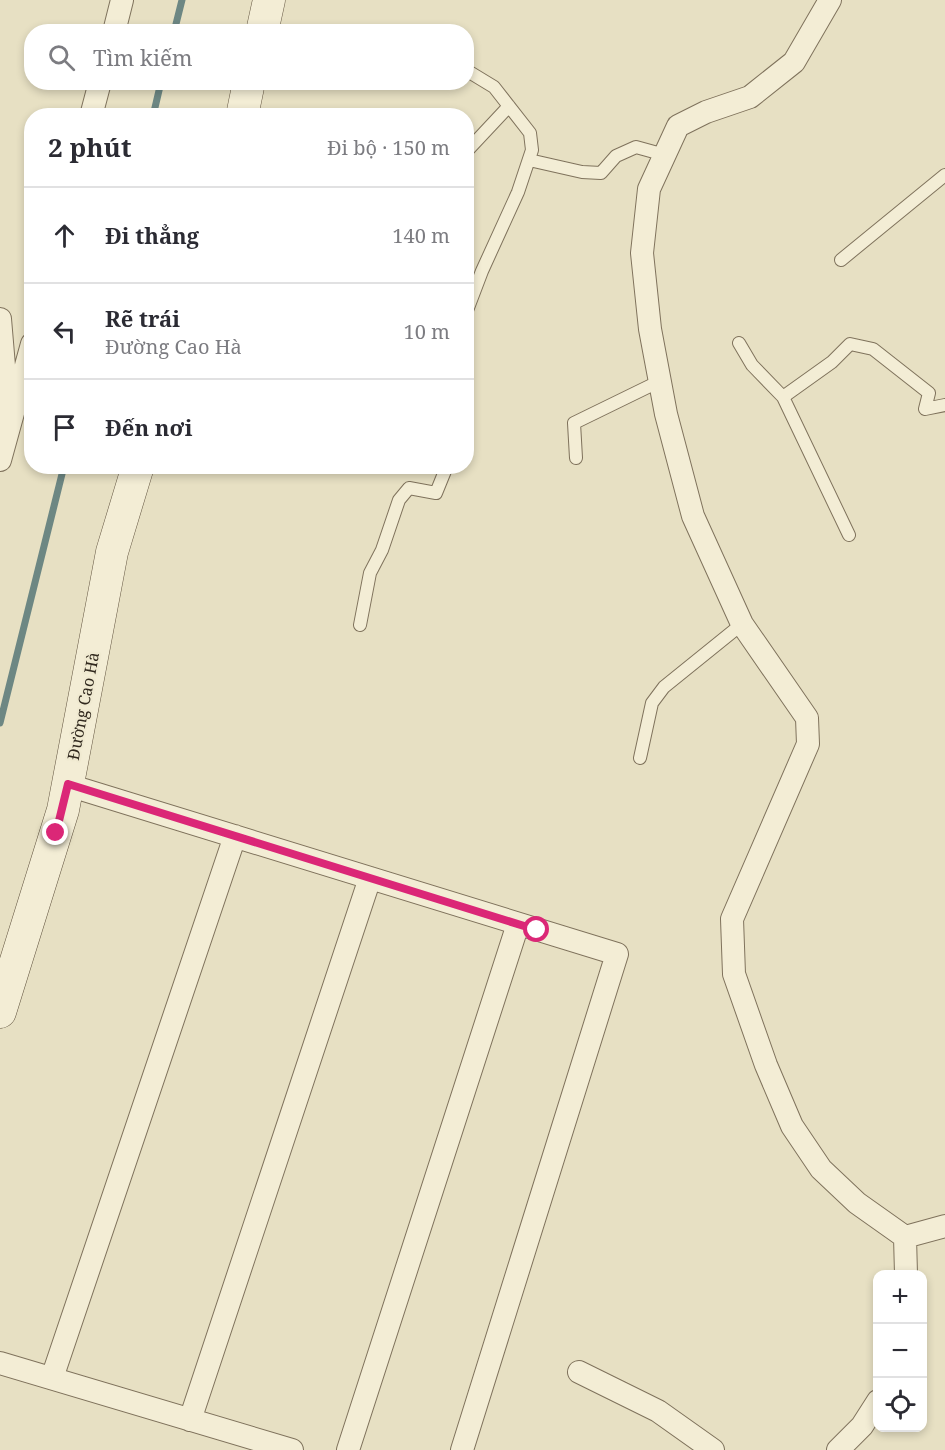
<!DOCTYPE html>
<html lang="vi">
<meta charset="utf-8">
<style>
:root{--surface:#fff;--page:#f7f7f7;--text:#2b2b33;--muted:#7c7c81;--line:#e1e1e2}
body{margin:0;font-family:"Noto Serif",serif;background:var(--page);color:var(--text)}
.controls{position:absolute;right:18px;bottom:18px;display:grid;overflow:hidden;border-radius:12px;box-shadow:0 3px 9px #0003}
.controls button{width:54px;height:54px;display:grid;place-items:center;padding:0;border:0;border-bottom:2px solid var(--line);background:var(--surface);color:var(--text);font:30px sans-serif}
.stop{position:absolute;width:18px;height:18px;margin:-14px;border:4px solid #db2777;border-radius:50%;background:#fff}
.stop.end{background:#db2777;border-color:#fff;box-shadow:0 2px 6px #0008}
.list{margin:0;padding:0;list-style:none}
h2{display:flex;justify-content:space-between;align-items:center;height:78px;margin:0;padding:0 24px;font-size:26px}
h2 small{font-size:20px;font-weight:400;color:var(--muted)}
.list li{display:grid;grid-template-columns:39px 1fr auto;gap:18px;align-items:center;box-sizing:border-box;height:96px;padding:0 24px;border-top:2px solid var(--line)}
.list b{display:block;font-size:22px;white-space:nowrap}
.list p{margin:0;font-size:20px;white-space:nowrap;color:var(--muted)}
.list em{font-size:20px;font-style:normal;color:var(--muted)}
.icon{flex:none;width:33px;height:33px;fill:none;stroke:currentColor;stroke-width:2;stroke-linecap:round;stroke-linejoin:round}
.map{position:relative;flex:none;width:945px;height:1450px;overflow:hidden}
.search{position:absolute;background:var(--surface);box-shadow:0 3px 9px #0003;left:24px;top:24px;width:450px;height:66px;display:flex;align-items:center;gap:15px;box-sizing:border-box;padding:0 21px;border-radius:24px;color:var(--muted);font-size:22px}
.panel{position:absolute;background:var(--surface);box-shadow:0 3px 9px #0003;left:24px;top:108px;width:450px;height:366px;border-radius:24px}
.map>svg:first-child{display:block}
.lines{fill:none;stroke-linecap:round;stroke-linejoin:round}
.stream{stroke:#6d8783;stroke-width:7}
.lane-casing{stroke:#7f725c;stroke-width:14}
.street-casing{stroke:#7f725c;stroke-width:24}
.secondary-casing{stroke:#61533f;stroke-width:33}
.lane{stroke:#f3edd5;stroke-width:12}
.street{stroke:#f3edd5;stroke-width:22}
.secondary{stroke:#f3edd5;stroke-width:32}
.route{stroke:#db2777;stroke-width:8}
.labels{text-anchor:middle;stroke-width:4.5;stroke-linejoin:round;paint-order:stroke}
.street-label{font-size:16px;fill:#31291e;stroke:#f0ead1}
</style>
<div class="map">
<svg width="945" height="1450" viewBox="0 0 945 1450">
<rect width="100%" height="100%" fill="#e7e0c3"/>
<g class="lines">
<path class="stream" d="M174,32L182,0
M153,116L161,82
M0,723L64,466"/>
<g class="lane-casing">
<path id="lane" d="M466,70L494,87L530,133L532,150L518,192L482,271L466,313
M466,152L509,106
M529,160L582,172L601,173L616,156L636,147L665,155
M841,260L945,175
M739,343L752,365L783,397L849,535
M783,397L832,362L850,344L873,349L929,393L925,409L945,405
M576,458L574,423L660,381
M360,625L370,573L382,550L399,500L409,488L436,493L447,466
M640,758L652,703L664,687L742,624"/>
</g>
<g class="street-casing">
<path id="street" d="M830,0L794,62L750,97L706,112L678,126L649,189L642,253L650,329L666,414L693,516L742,624L807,718L808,744L732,919L734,974L766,1065L792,1126L821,1169L857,1203L905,1237L945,1226
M114,32L122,0
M91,116L100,82
M0,319L8,413
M0,460L32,344
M68,785L617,954L462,1450
M905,1237L906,1274
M0,1363L292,1450
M579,1372L658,1411L713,1450
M52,1378L235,836
M190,1420L370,878
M348,1450L518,924
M838,1450L862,1426L878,1401"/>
</g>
<g class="secondary-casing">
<path id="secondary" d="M262,32L269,0
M242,116L249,82
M0,1012L63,810L112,552L138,466"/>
</g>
<use href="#lane" class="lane"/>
<use href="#street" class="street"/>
<use href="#secondary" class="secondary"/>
</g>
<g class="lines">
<path class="route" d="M56,833L68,784L537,930"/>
</g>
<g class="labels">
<g class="street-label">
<text transform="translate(83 706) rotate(-79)" y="6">Đường Cao Hà</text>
</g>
</g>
</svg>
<div class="controls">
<button>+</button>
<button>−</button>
<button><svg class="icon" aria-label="locate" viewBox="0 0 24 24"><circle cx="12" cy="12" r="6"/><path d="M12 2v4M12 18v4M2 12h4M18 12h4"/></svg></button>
</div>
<div class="stop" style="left:537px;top:930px"></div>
<div class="stop end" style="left:56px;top:833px"></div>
<div class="search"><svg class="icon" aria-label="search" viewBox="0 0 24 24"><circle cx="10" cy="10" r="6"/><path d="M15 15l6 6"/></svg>Tìm kiếm</div>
<section class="panel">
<h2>2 phút<small>Đi bộ · 150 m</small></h2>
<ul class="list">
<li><svg class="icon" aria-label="ahead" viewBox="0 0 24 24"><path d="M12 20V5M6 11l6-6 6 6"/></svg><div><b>Đi thẳng</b></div><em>140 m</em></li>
<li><svg class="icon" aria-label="left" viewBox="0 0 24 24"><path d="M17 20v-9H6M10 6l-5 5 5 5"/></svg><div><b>Rẽ trái</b><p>Đường Cao Hà</p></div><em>10 m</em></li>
<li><svg class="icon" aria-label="arrive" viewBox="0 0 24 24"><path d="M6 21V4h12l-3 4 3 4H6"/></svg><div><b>Đến nơi</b></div></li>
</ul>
</section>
</div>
